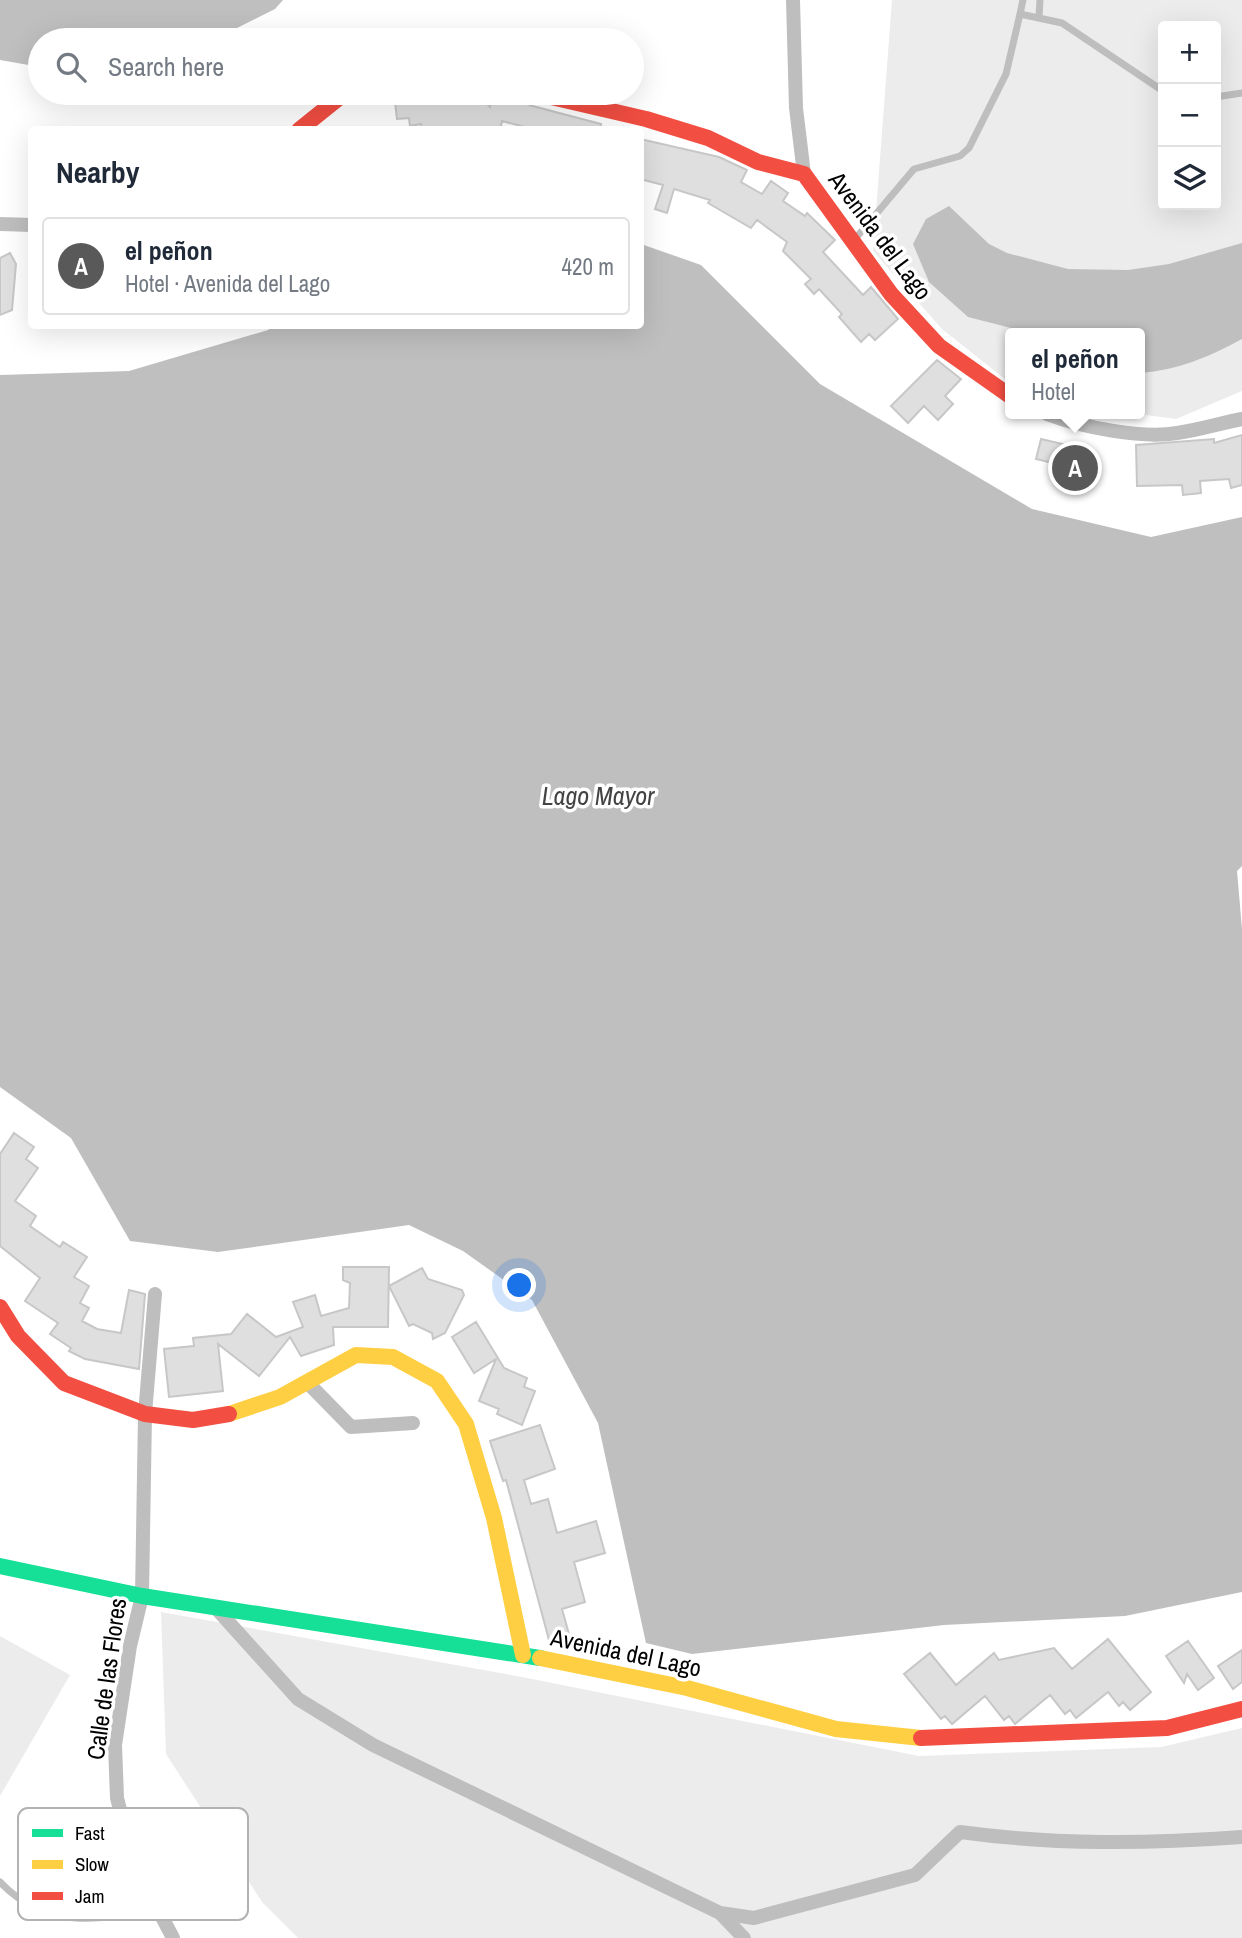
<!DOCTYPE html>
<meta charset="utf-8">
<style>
:root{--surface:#fff;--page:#f6f6f7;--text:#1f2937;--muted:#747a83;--line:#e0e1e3;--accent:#595959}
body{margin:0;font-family:"Archivo Narrow",sans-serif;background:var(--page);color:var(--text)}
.controls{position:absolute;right:21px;top:21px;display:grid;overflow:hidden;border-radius:7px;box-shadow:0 7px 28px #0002}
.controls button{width:63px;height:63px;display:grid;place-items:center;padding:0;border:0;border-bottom:2px solid var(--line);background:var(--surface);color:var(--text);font:35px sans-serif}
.you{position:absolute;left:520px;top:1286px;width:24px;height:24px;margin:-18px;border:5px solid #fff;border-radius:50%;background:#1a73e8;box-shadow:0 0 0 10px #1a73e833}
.badge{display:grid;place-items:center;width:46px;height:46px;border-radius:50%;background:var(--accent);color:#fff;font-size:23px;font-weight:700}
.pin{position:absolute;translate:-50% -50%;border:4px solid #fff;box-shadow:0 2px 7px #0006}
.popup{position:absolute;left:1005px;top:328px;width:140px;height:91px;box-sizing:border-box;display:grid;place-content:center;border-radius:7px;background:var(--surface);filter:drop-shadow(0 2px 5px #0005);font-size:23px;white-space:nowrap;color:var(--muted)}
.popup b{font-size:26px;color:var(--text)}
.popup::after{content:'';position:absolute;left:50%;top:100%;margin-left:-14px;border:14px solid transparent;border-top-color:var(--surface)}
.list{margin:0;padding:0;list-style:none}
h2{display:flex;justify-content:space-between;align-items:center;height:91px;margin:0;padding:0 28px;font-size:30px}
h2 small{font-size:23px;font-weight:400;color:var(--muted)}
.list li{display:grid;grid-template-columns:46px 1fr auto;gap:21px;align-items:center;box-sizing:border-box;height:98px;margin:0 14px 14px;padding:0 14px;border:2px solid var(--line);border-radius:7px}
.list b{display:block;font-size:26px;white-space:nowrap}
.list p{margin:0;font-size:23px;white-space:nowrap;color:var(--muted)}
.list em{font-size:23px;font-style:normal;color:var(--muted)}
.icon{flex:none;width:38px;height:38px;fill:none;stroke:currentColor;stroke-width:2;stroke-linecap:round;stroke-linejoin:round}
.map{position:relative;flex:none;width:1242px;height:1938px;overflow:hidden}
.search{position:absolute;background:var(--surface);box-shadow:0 7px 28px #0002;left:28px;top:28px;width:616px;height:77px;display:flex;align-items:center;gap:18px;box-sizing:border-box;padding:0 24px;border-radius:38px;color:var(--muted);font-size:26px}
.panel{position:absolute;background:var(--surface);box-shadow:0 7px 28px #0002;left:28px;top:126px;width:616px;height:203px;border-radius:7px}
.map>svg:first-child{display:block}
.green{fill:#ececec;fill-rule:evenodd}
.water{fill:#bfbfbf}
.building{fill:#dfdfdf;stroke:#c7c7c7;stroke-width:2}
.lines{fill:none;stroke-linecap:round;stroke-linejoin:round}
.lane{stroke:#bebebe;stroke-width:7}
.street{stroke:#bebebe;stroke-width:14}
.fast{stroke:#16e098;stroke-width:16}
.slow{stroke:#ffcf43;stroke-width:16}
.jam{stroke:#f24e42;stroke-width:16}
.labels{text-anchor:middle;stroke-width:7;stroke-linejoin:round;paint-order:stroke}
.street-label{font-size:24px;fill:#000;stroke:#fff}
.water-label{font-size:26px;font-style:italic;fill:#444;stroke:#fff}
.key{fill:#fff;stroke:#b2b2b2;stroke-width:2}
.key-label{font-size:19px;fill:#000}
</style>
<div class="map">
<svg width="1242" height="1938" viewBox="0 0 1242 1938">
<rect width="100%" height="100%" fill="#fff"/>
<path class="green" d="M892,0H1242V391L1176,419L1138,414L1140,333H1010V383L942,329L873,251ZM1163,26H1216V205H1163Z
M161,1612L522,1677L919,1756L1161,1747L1242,1728V1938H298L262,1902L166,1754Z
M0,1636L70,1675L0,1796Z"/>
<path class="water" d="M0,0H283L275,9L213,40H40V67L0,60Z
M949,206L989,244L1007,253L1068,269L1128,270L1169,264L1242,243V339C1209,357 1178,370 1140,373V333H1031L968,317L929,282L913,244L926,219Z
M641,244L701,265L820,384L1032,509L1151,537L1242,517V866L1237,871L1242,929V1592L1125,1616L944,1625L692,1654L646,1643L598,1423L532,1300L463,1251L409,1225L218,1252L130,1241L71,1138L0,1087V375L129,371L268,330L273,326H640Z"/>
<path class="building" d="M394,93H477L490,107L493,93H501L523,98L529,105L601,124L600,130H536L502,121L500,130H422L421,124L410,126L409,118L397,119Z
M640,139L719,157L747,170L741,182L762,194L771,181L788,193L783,201L805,216L807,213L835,240L823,252L863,295L871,287L898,319L875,340L869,334L861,342L839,317L842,314L819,289L814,294L805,284L811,279L783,251L787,242L757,220L751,228L708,203L710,200L674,189L667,213L655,209L663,185L640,179Z
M10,253L16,264L12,310L0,315V258Z
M937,360L961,379L945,396L953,404L938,420L924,406L908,423L891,406Z
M1242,435V485L1231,488L1229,479L1200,481L1201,493L1183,495L1182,485L1137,486L1136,445L1214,439V443Z
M1041,439L1075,447L1070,467L1036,459Z
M14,1133L34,1147L26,1159L38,1168L15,1201L36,1216L30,1226L60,1247L63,1242L87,1257L74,1277L89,1286L80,1303L89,1308L82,1321L97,1329L121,1333L129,1290L145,1294L139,1369L85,1359L69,1351L71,1348L50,1334L58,1323L25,1301L40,1278L0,1246V1154Z
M343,1267H389L388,1327H333L334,1345L301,1356L290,1337L259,1376L218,1344L223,1391L169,1397L164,1349L194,1346L193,1338L231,1334L247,1314L276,1337L303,1327L293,1302L315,1295L321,1316L349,1308L350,1283L343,1280Z
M422,1268L428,1279L462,1290L464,1295L445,1333L433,1339L432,1333L413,1324L409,1326L389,1286Z
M476,1322L504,1368L527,1378L524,1387L535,1391L522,1425L497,1414L499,1409L479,1401L496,1359L474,1373L452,1337Z
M540,1425L555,1469L524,1480L531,1504L548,1499L557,1533L596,1521L605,1553L574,1562L585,1602L562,1609L569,1634L549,1640L506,1480L503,1481L490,1441Z
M1108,1639L1151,1692L1130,1710L1123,1702L1119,1706L1108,1692L1076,1718L1070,1710L1065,1714L1050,1695L1015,1724L1009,1716L1004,1720L985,1696L952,1724L945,1716L941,1719L904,1674L930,1653L956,1685L994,1653L999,1660L1054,1648L1072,1669Z
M1188,1641L1214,1678L1198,1690L1187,1674L1184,1683L1166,1656Z
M1242,1650V1682L1233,1689L1218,1666Z"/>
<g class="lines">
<path class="lane" d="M1020,14L1023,0
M1039,16L1040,0
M1216,97L1242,93
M855,239L914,169L960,156L969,148L1006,74L1020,14L1062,23L1163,91
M0,1882C43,1928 100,1923 156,1907"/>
<path class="street" d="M793,0L796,108L804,174
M0,224L32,225
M1047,414C1081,427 1142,439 1177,433C1199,430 1221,423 1242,419
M155,1294L145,1414L142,1596L130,1646L115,1745L117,1798L134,1863L173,1938
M307,1382L351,1427L413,1423
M215,1607L298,1699L373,1745L720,1913L754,1918L915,1875L960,1832C1055,1845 1147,1844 1242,1837
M720,1913L744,1938"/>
<path class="fast" d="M0,1566L142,1596L540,1658"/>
<path class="slow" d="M229,1414L280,1397L356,1355L393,1357L437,1381L466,1424L494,1518L523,1655
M540,1658L687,1688L836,1729L921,1738"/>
<path class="jam" d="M534,93L646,119L708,138L758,162L804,174L891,294L939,346L1010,396
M299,130L345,93
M0,1307L18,1336L64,1383L145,1414L193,1420L229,1414
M921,1738L1167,1728L1242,1709"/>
</g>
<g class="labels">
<g class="street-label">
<text transform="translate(880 236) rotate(53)" y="8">Avenida del Lago</text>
<text transform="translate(626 1653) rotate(12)" y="8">Avenida del Lago</text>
<text transform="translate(107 1679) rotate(-82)" y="8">Calle de las Flores</text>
</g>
<g class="water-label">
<text x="598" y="805">Lago Mayor</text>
</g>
</g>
<rect x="18" y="1808" width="230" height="112" rx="10" class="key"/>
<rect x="32" y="1829" width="31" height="8" fill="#16e098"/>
<rect x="32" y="1860" width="31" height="9" fill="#ffcf43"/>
<rect x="32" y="1892" width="31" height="8" fill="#f24e42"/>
<g class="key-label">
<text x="75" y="1840">Fast</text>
<text x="75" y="1871">Slow</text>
<text x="75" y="1903">Jam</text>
</g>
</svg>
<div class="controls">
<button>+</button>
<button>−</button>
<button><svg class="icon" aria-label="layers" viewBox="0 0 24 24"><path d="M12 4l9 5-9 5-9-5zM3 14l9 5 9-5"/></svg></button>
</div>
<div class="you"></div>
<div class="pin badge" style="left:1075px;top:468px">A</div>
<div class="popup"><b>el peñon</b>Hotel</div>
<div class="search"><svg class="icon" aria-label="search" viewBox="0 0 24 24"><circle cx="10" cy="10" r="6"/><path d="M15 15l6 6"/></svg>Search here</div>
<section class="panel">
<h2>Nearby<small></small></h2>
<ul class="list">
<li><span class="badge">A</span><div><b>el peñon</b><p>Hotel · Avenida del Lago</p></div><em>420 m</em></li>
</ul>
</section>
</div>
